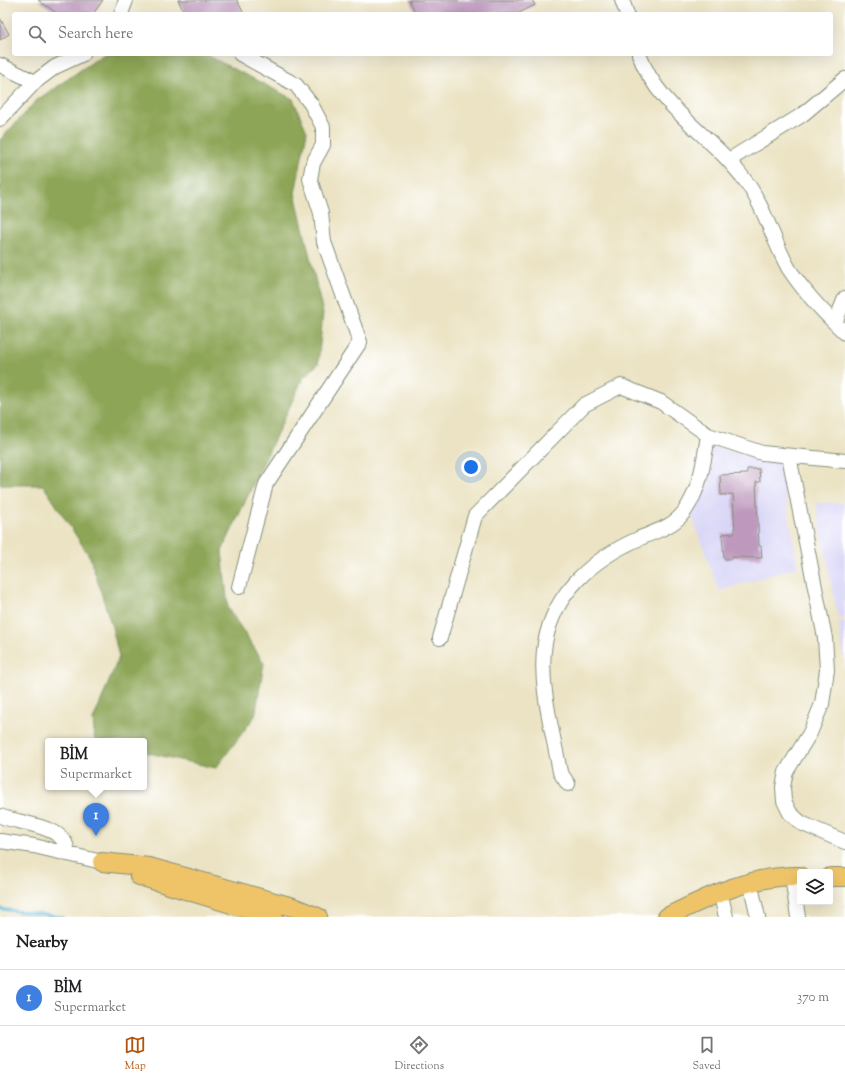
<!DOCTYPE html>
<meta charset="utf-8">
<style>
:root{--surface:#fff;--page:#f6f6f6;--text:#202124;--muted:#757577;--line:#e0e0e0;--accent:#b45309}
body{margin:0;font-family:"Sorts Mill Goudy",serif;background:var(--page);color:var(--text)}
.controls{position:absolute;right:12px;bottom:12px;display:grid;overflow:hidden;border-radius:4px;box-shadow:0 4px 16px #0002}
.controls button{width:36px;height:36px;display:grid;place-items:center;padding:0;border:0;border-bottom:1px solid var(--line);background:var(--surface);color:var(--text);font:20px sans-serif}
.you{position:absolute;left:471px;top:467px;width:14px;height:14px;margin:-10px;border:3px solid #fff;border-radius:50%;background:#1a73e8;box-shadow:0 0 0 6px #1a73e833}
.badge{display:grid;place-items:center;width:26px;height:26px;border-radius:50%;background:var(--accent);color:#fff;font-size:13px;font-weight:700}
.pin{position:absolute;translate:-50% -33px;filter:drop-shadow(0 1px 2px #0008)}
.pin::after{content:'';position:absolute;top:21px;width:14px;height:12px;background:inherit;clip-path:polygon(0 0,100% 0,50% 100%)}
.popup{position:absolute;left:45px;top:738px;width:102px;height:52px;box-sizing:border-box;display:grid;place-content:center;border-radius:4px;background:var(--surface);filter:drop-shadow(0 1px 3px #0005);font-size:13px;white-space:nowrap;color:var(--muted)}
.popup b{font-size:15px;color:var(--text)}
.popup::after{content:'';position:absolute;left:50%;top:100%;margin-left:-8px;border:8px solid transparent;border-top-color:var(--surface)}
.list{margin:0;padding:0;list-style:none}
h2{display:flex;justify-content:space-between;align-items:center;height:52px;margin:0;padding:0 16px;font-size:17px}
h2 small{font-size:13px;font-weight:400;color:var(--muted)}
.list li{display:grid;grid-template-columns:26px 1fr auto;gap:12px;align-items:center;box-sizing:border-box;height:56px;padding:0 16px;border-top:1px solid var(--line)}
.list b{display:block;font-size:15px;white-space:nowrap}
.list p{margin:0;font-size:13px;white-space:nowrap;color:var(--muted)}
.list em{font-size:13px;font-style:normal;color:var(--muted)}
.icon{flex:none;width:22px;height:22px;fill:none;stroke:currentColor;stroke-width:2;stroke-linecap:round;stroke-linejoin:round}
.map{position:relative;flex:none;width:845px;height:917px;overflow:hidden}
.search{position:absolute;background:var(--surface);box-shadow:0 4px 16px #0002;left:12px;right:12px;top:12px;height:44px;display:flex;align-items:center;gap:10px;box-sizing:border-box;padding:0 14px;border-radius:4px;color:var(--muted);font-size:15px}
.sheet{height:108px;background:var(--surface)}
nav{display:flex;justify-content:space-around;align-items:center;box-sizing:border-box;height:56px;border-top:1px solid var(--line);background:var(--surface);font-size:11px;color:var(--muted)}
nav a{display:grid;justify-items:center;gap:2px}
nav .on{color:var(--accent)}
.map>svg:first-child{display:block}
.built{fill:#d9d6f7}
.forest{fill:#8da556;stroke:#567145}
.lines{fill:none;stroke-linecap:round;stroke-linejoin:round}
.stream{stroke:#59b5d7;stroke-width:3}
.building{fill:#be99bd}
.minor-casing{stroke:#85907c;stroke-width:16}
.major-casing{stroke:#85907c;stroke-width:20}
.minor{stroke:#fff;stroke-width:14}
.major{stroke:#efc469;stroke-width:18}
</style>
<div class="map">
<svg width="845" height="917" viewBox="0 0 845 917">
<rect width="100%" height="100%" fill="#fff"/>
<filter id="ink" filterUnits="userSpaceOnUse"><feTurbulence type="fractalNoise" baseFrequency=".025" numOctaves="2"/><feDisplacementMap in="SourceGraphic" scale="8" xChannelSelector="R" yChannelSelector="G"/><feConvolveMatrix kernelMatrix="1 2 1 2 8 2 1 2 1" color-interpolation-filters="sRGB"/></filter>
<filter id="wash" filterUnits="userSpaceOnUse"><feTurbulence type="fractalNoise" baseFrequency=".012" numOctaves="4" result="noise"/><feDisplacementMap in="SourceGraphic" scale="16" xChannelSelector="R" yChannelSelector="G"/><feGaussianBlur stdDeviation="0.9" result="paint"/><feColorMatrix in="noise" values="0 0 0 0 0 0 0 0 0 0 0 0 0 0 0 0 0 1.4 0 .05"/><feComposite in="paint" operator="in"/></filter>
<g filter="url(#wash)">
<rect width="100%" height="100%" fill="#ebe3c3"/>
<path class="built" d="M710,446L780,463L798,567L719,591L690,511Z
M816,503H845V617L838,618Z
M838,622H845V664Z"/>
<path class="forest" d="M104,54H205L293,99L307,132L295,193L323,313L318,364L303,378L222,551L228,608L264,663L255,716L216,768L144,752V741H95L93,720L119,657L112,627L90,557L43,485H0V140L37,100Z"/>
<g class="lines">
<path class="stream" d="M0,909L62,917"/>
</g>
<g id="blocks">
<path class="building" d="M38,0H103L93,14H58Z
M178,0H237L244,14H185Z
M409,0H532L535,5L517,14H416Z
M0,18L9,34L0,40Z
M747,469H759L760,482H756L759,546H761L762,558L732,557V559H724L722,534L735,533L733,494L721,495L720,475L747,474Z"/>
</g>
</g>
<g filter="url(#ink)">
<use href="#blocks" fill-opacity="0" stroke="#85907c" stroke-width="1"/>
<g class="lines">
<g class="minor-casing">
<path id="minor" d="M622,0L627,14
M121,14L126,0
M639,54C655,100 696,126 728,160C736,169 745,179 751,189C767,214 774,243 789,269C804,292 825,314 845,333
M0,65L35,82
M0,119L35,82L55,67L83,54
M729,160L802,115L845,79
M835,323L845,298
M789,456L825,638L827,670L822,704L810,733L786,772L783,787L784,801L790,813L801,823L845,842
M239,587L266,484L360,342L324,242L321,213L310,179L313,163L323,145V127L311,104L296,85L240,54
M440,638L475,516L584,405L621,386L661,402L708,435L762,453L845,461
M568,784L560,772C553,732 538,682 545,643C554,592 593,559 638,539C655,531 672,528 684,512C700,490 704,462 708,435
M0,816C19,824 70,825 67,854
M0,841L34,846L102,862
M792,876L798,917
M750,882L758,917
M720,892L726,917"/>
</g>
<g class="major-casing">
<path id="major" d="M102,862L149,867L293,907L318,917
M139,876L274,917
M830,877H845
M667,917C709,896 752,875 800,876"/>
</g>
<use href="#minor" class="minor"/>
<use href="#major" class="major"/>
</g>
</g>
</svg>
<div class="controls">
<button><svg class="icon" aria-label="layers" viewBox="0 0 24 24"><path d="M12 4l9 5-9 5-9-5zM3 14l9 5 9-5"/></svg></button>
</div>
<div class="you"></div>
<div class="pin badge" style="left:96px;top:836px;background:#3f7fe0">1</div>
<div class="popup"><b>BİM</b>Supermarket</div>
<div class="search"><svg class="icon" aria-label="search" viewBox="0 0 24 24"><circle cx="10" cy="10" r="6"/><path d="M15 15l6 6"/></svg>Search here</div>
</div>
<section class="sheet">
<h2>Nearby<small></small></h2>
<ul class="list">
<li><span class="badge" style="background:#3f7fe0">1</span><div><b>BİM</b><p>Supermarket</p></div><em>370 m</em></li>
</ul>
</section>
<nav>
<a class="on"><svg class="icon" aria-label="map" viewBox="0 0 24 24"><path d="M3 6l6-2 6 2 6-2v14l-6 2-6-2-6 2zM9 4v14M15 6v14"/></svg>Map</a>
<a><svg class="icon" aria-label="directions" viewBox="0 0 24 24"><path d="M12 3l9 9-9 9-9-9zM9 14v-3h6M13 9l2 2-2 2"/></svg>Directions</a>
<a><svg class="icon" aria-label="saved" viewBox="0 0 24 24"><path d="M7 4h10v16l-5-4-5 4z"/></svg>Saved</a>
</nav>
